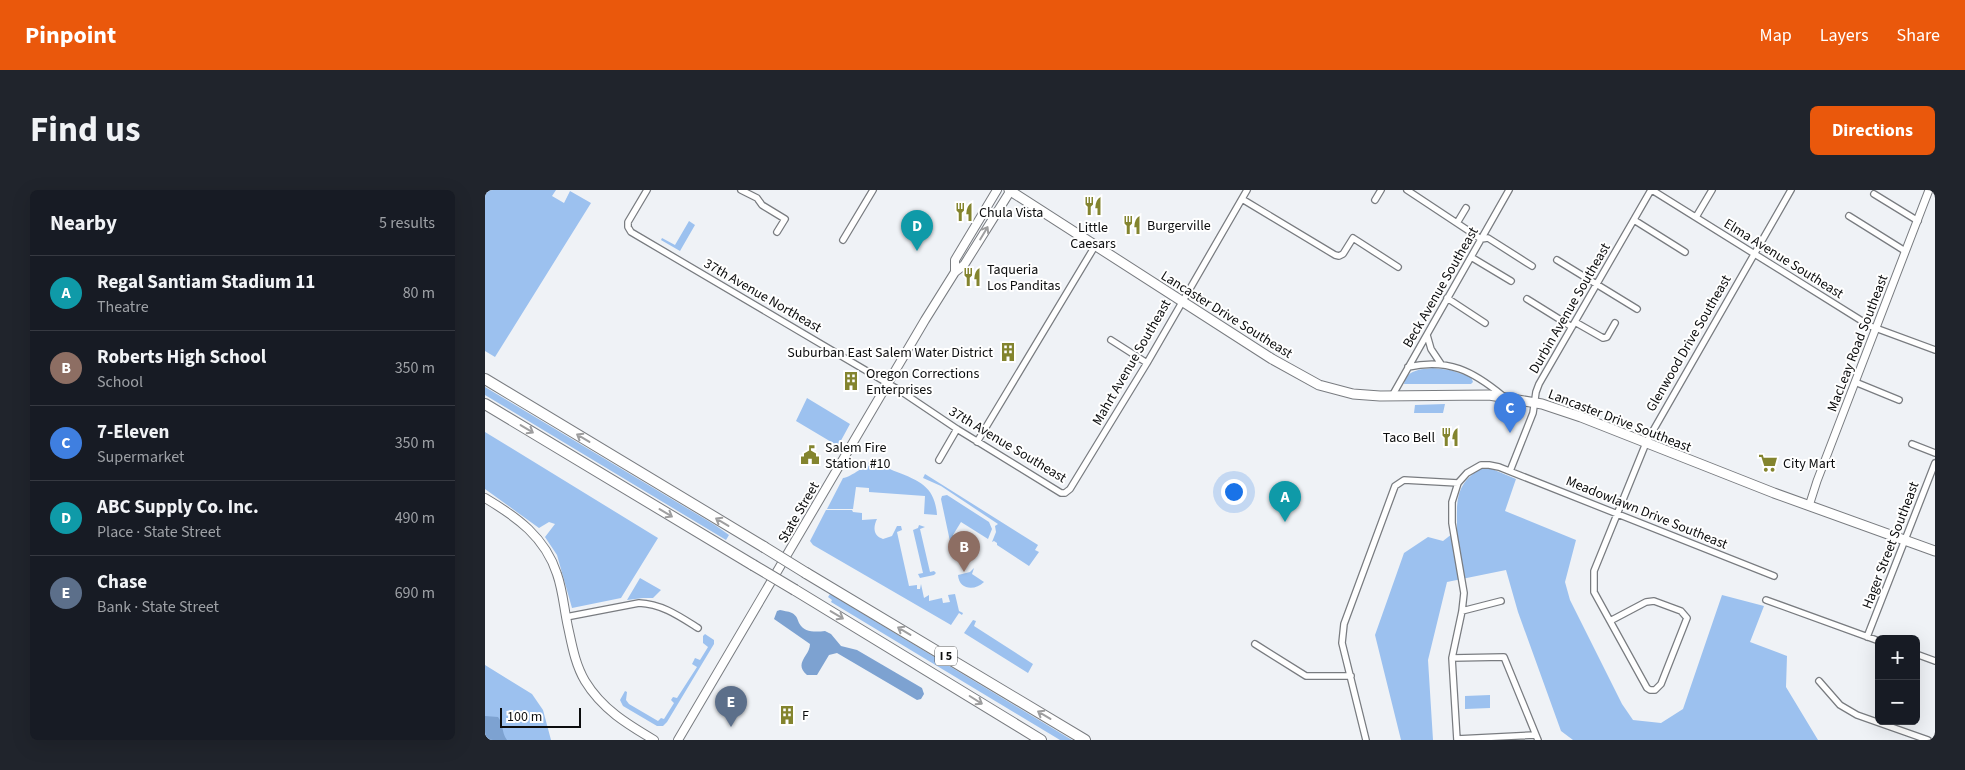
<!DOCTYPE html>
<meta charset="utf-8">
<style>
:root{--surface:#171b24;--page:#20242c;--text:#f1f3f6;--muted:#9ea1a6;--line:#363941;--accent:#ea580c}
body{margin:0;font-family:"Source Sans 3",sans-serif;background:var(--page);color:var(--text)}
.controls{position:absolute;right:15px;bottom:15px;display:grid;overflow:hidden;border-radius:8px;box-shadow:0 5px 20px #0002}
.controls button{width:45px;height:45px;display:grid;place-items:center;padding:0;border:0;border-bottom:1px solid var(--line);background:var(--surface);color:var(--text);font:25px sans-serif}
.scale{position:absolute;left:15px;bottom:12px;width:81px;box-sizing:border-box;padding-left:5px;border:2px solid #0c0d0e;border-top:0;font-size:14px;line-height:18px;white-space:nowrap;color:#0c0d0e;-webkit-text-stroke:4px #fff;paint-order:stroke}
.you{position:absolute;left:748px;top:301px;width:18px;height:18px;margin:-12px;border:4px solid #fff;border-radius:50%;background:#1a73e8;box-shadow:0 0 0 8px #1a73e833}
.badge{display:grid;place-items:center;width:32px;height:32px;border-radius:50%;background:var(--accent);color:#fff;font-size:16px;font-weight:700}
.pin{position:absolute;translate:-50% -41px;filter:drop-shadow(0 1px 2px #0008)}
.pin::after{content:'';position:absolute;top:26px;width:18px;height:15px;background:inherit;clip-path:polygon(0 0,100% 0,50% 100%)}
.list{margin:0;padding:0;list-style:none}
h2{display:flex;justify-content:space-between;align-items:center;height:65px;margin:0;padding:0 20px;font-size:21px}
h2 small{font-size:16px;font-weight:400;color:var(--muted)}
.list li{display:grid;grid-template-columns:32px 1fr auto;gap:15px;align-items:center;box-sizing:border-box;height:75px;padding:0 20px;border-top:1px solid var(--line)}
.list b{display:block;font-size:19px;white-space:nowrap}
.list p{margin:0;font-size:16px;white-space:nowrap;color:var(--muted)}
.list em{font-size:16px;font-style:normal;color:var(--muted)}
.map{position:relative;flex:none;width:1450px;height:550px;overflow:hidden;border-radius:8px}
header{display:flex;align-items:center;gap:30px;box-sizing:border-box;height:70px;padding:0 25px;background:var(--accent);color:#fff}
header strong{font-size:24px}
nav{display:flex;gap:28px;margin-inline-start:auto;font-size:18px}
.intro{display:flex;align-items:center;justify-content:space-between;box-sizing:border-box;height:120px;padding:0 30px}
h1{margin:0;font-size:35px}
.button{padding:12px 22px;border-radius:8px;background:var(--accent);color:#fff;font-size:18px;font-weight:700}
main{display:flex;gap:30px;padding:0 30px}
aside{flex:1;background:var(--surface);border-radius:8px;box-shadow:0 5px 20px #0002}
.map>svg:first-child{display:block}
.green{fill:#9cc1ef}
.water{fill:#7da2d1}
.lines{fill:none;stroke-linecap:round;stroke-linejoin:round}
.minor-casing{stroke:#797c80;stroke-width:8}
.tertiary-casing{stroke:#797c80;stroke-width:9}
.secondary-casing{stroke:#797c80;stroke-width:10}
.primary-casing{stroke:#797c80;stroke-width:11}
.motorway-casing{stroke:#797c80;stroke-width:12}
.minor{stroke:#fff;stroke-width:5.5}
.tertiary{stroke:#fff;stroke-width:7}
.secondary{stroke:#fff;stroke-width:8}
.primary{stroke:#fff;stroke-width:9}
.motorway{stroke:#fff;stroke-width:10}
.motorway-bridge-casing{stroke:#797c80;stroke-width:12;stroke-linecap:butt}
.motorway-bridge{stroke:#fff;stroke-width:10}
.oneway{stroke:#9e9e9f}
.labels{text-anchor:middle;stroke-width:4;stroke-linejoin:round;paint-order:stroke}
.shield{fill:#fff;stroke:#555656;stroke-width:1}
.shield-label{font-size:12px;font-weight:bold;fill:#0c0d0e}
.poi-label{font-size:14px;fill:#0c0d0e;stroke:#fff;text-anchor:start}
.street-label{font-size:14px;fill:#0c0d0e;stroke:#fff}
</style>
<header>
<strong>Pinpoint</strong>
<nav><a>Map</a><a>Layers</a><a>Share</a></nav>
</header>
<div class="intro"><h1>Find us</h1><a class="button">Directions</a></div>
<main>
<aside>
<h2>Nearby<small>5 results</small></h2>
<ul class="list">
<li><span class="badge" style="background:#0f9aa8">A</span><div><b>Regal Santiam Stadium 11</b><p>Theatre</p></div><em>80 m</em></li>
<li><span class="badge" style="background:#8d6e63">B</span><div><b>Roberts High School</b><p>School</p></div><em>350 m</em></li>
<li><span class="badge" style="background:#3f7fe0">C</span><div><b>7-Eleven</b><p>Supermarket</p></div><em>350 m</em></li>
<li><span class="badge" style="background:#0f9aa8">D</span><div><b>ABC Supply Co. Inc.</b><p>Place · State Street</p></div><em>490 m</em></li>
<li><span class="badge" style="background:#5c6f8a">E</span><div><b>Chase</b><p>Bank · State Street</p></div><em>690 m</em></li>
</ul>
</aside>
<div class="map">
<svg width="1450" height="550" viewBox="0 0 1450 550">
<rect width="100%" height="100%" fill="#eff2f6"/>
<path class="green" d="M0,0H71L67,6L79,13L85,1L106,13L10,167L0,161Z
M204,31L210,35L195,61L176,50L177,48L190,55Z
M948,178L965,180L986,187L988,192L986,194H919C921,180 936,179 948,178Z
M0,197L230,335L244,345L241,350L0,205Z
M322,208L365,234L353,256L311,231Z
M960,214L958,223H929L930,215Z
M0,242L173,348L136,408L87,418L72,365L60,347L70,334L64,332L54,338L0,299Z
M387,269C395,273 403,279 412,282C435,291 450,297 452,325L439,324L440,306L384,302V298L371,297L368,319H342L358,288C366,287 382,275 387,269Z
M995,279H1007L1031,289L1020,321L1091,350L1080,392L1085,410L1137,514L1148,530L1176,533L1198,519L1237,405L1279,416L1265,452L1302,466L1301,497L1333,550H1088L1076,541L1033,422L1021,380L962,392L943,470L948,550H916L890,445L919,363L943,347L958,351L972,340C972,313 969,295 995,279Z
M440,284L553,355L550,360L554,362L544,376L512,355V353L509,351L507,352L511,342L510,336L513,334L456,296L438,288Z
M462,305L504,332L507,339L503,349L476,332L468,345L472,348L473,354L466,356L456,309L457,306Z
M341,320H367L368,322L377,323V330L392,329C388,337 388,346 398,349L407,346L412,336H416L417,340L412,342L424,396L432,395V399H435L436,394L439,408L444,405V411L457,408L458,413L465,412L463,405L470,404L474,421L478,423L477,425L474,423L466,435L328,355L325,351Z
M434,335L440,337L435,339L445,382L449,381L451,383L449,385L435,388L433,384L438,383L428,340L433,338Z
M489,378L487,384L499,392C490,401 474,400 473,385L485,382Z
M155,388L176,400L168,408H158L142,410Z
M345,404L587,550H575L346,412L347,410L343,407Z
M488,430L491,431L489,436L548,474L543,483L479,443Z
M220,444L229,450V454L182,532L178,536H172L138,516L135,510L140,501L142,502L141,510L144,514L173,531L176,528L179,529L189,513L186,510L188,507L192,508L212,477L207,474L210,468L215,470L223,457L218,453V446Z
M0,475L47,504L58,520L66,550H0Z
M1005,505V518L980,519V506Z"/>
<path class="water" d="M295,420C298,421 303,421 307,423C312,426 312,428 314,433C319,443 331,442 340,441L346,444L356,456L372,460L437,498L439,504L436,509L432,510L352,463L344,465L332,485H322C308,473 325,466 325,454L289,429L292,421Z
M0,526L13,527C19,534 16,542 22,550H0Z"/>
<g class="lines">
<g class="minor-casing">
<path id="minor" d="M162,0L143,32V37L146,42L414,200L472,239L576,303H580L585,299L662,173L762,0
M256,0L272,8L277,15L300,29L292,42
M922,0L996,49L1003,48L1047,76
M1167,0L1385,136L1450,160
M1389,4L1433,31
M757,9L850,65L854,66L858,64L868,48L913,77
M890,10L896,0
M1364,26L1420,61
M1211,27L1227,0
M1149,30L1200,62
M972,33L981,18
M358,50L388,0
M986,67L1026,91
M1072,70L1152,119
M962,108L1000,133
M1042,109L1087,137
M1090,132L1118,148L1122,147L1130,133
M942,145L946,159L956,174
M626,150L662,173
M923,177C963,168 988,181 1018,206
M1370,192L1414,210
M907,206L1024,0
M492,252L610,56
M1427,254L1450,263
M454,270L472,239
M1025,281L1048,223L1051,202L1054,194L1166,0
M1281,410L1394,451
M1169,411L1196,421L1202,428L1176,494L1170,500H1165L1162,498L1125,431L1161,412Z
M977,421L1016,411
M81,427L154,413C177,414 194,426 213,438
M1125,431L1109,402V381L1161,253L1306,0
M1382,447L1450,273
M770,454L821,486H866
M1431,464L1450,471
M967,468L1019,467L1053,550
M1334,491L1355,515L1372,525L1443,550
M972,549L1050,545
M881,550L857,453L859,434L910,296L919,290L973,293
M972,550L967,468L977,421L979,403L967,333V312L973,293L982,283L996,275H1004L1014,277L1289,386"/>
</g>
<g class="tertiary-casing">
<path id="tertiary" d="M1324,316L1332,291L1444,0"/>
</g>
<g class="secondary-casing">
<path id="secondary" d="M470,82V70L512,0
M0,308C32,327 60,347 72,384C78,401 79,419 83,437C87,455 90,474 100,491C117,519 142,534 169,550
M193,550L440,130L470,82L479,75L526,0"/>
</g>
<g class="primary-casing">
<path id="primary" d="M524,0L787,169L834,195L868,204L895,206L1004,205L1057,214L1096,227L1289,303L1450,361"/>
</g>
<g class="motorway-casing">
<path id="motorway" d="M0,189L279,357
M0,214L268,375
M321,383L600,550
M310,400L556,550"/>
</g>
<use href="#minor" class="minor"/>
<use href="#tertiary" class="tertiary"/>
<use href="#secondary" class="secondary"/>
<use href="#primary" class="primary"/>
<use href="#motorway" class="motorway"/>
<g class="motorway-bridge-casing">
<path id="motorway-bridge" d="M279,357L321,383
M268,375L310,400"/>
</g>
<use href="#motorway-bridge" class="motorway-bridge"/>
</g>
<defs><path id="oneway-shaft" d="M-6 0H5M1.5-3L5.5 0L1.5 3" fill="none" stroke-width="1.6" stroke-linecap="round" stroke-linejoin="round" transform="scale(1.25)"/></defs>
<g class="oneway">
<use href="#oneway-shaft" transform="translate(499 43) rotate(-59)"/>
<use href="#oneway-shaft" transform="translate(42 239) rotate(31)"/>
<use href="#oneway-shaft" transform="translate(98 248) rotate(-149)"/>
<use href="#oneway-shaft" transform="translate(181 323) rotate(31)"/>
<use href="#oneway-shaft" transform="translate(237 332) rotate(-149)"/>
<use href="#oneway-shaft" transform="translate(352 425) rotate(31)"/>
<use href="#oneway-shaft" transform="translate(419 441) rotate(-149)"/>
<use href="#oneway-shaft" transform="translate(491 510) rotate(32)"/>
<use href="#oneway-shaft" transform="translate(559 525) rotate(-149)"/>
</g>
<defs>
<g id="restaurant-bare" transform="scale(1.5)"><path d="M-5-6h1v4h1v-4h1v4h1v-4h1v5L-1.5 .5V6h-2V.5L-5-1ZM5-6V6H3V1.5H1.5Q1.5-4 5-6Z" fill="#83842e" stroke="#fff" stroke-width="2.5" paint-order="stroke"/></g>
<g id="building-bare" transform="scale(1.5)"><path d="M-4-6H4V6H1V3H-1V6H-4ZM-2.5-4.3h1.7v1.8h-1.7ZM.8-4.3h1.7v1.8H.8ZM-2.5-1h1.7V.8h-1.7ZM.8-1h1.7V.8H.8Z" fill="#83842e" stroke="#fff" stroke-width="2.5" paint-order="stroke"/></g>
<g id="civic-bare" transform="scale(1.5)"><path d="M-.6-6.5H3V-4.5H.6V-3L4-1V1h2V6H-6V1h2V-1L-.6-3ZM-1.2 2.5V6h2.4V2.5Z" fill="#83842e" stroke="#fff" stroke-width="2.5" paint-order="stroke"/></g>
<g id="supermarket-bare" transform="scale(1.5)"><path d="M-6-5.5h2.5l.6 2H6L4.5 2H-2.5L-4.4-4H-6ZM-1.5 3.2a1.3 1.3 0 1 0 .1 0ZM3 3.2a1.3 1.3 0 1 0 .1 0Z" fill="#83842e" stroke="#fff" stroke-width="2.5" paint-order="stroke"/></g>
</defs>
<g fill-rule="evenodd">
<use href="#restaurant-bare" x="608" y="16"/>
<use href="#restaurant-bare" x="479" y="22"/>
<use href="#restaurant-bare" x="647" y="35"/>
<use href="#restaurant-bare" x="487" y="87"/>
<use href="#building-bare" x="523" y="162"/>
<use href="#building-bare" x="366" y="191"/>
<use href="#restaurant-bare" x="965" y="247"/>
<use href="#civic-bare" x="325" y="265"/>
<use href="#supermarket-bare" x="1283" y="273"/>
<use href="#building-bare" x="302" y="525"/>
</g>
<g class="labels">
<rect class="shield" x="450" y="456.5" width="22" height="19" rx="4"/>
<g class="shield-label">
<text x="461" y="470">I 5</text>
</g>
<g class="poi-label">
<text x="494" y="27">Chula Vista</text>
<text x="662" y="40">Burgerville</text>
<text x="608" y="42" text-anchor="middle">Little<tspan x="608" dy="16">Caesars</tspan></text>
<text x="502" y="84">Taqueria<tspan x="502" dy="16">Los Panditas</tspan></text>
<text x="508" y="167" text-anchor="end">Suburban East Salem Water District</text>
<text x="381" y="188">Oregon Corrections<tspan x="381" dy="16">Enterprises</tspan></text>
<text x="950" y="252" text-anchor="end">Taco Bell</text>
<text x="340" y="262">Salem Fire<tspan x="340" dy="16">Station #10</tspan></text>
<text x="1298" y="278">City Mart</text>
<text x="317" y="530">F</text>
</g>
<g class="street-label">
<text transform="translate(1299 68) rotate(32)" y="5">Elma Avenue Southeast</text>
<text transform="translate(955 97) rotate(-60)" y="5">Beck Avenue Southeast</text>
<text transform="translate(278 105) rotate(30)" y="5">37th Avenue Northeast</text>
<text transform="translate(1084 118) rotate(-60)" y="5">Durbin Avenue Southeast</text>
<text transform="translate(742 124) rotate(32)" y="5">Lancaster Drive Southeast</text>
<text transform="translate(1203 153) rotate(-60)" y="5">Glenwood Drive Southeast</text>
<text transform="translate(1372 153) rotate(-69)" y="5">MacLeay Road Southeast</text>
<text transform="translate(646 172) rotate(-60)" y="5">Mahrt Avenue Southeast</text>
<text transform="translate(1135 230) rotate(21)" y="5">Lancaster Drive Southeast</text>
<text transform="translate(523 254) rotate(31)" y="5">37th Avenue Southeast</text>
<text transform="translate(313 322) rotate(-60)" y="5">State Street</text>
<text transform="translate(1162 322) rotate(22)" y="5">Meadowlawn Drive Southeast</text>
<text transform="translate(1405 355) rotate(-69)" y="5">Hager Street Southeast</text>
</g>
</g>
</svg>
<div class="controls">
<button>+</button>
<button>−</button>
</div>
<div class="scale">100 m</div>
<div class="you"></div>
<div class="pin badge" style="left:800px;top:332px;background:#0f9aa8">A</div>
<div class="pin badge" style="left:479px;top:382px;background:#8d6e63">B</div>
<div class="pin badge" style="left:1025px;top:243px;background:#3f7fe0">C</div>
<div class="pin badge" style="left:432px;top:61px;background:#0f9aa8">D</div>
<div class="pin badge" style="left:246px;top:537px;background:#5c6f8a">E</div>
</div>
</main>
